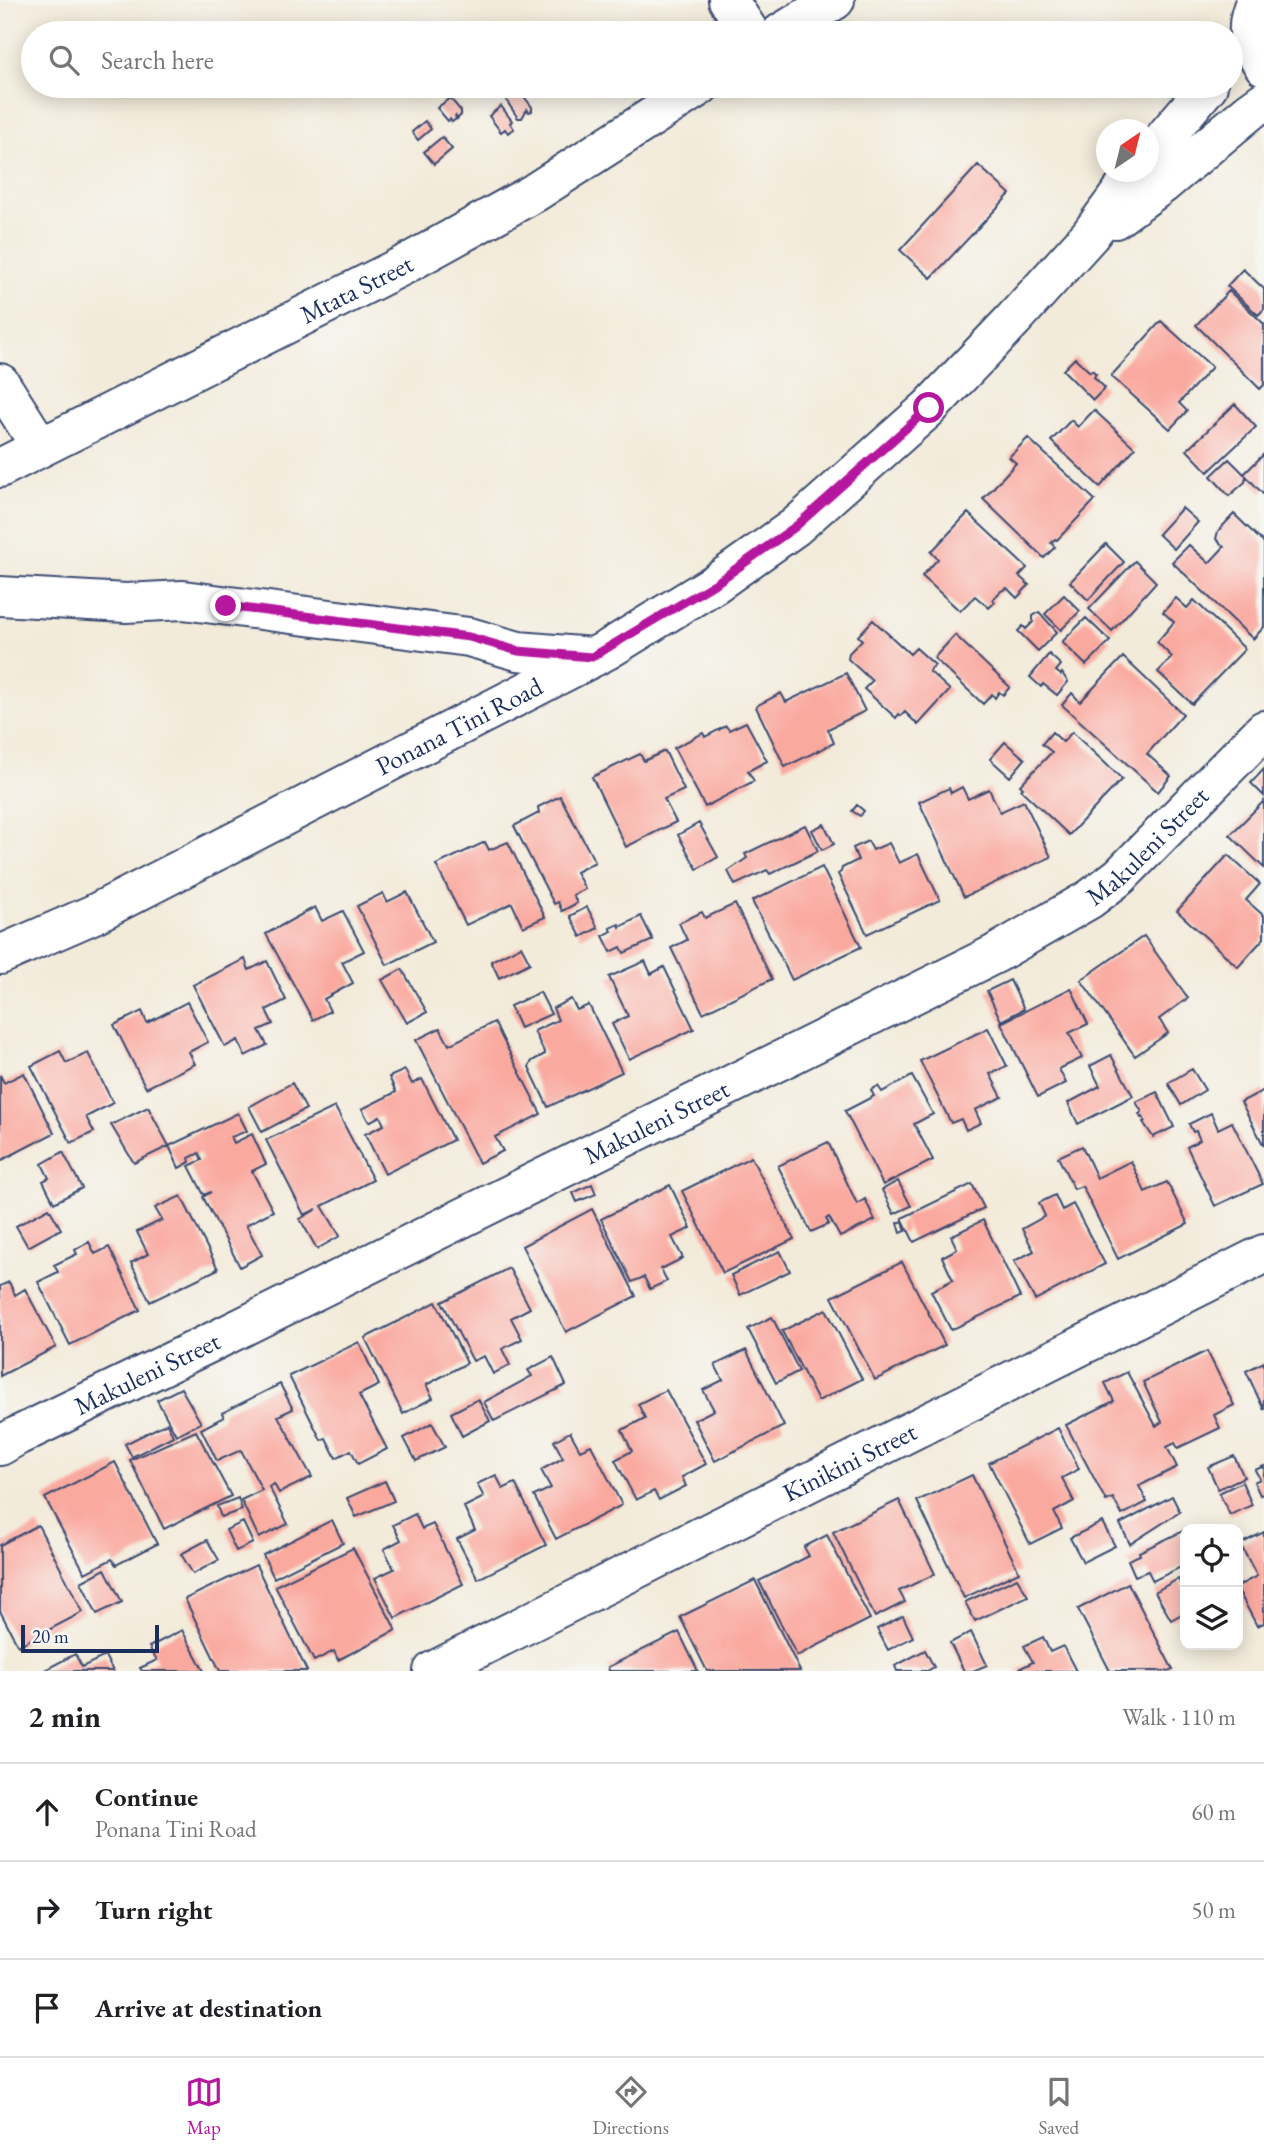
<!DOCTYPE html>
<meta charset="utf-8">
<style>
:root{--surface:#fff;--page:#f6f6f6;--text:#202124;--muted:#757577;--line:#e0e0e0;--accent:#b5179e}
body{margin:0;font-family:"EB Garamond",serif;background:var(--page);color:var(--text)}
.controls{position:absolute;right:21px;bottom:21px;display:grid;overflow:hidden;border-radius:14px;box-shadow:0 4px 18px #0003}
.controls button{width:63px;height:63px;display:grid;place-items:center;padding:0;border:0;border-bottom:2px solid var(--line);background:var(--surface);color:var(--text);font:35px sans-serif}
.compass{position:absolute;left:1096px;top:119px;width:63px;height:63px;border-radius:50%;background:var(--surface);box-shadow:0 4px 18px #0003;rotate:35deg}
.scale{position:absolute;left:21px;bottom:18px;width:138px;box-sizing:border-box;padding-left:7px;border:4px solid #1b2f5e;border-top:0;font-size:19px;line-height:24px;white-space:nowrap;color:#1b2f5e;-webkit-text-stroke:5px #f6f6f2;paint-order:stroke}
.stop{position:absolute;width:21px;height:21px;margin:-16px;border:5px solid #b5179e;border-radius:50%;background:#fff}
.stop.end{background:#b5179e;border-color:#fff;box-shadow:0 2px 7px #0008}
.list{margin:0;padding:0;list-style:none}
h2{display:flex;justify-content:space-between;align-items:center;height:91px;margin:0;padding:0 28px;font-size:30px}
h2 small{font-size:23px;font-weight:400;color:var(--muted)}
.list li{display:grid;grid-template-columns:46px 1fr auto;gap:21px;align-items:center;box-sizing:border-box;height:98px;padding:0 28px;border-top:2px solid var(--line)}
.list b{display:block;font-size:26px;white-space:nowrap}
.list p{margin:0;font-size:23px;white-space:nowrap;color:var(--muted)}
.list em{font-size:23px;font-style:normal;color:var(--muted)}
.icon{flex:none;width:38px;height:38px;fill:none;stroke:currentColor;stroke-width:2;stroke-linecap:round;stroke-linejoin:round}
.map{position:relative;flex:none;width:1264px;height:1671px;overflow:hidden}
.search{position:absolute;background:var(--surface);box-shadow:0 4px 18px #0003;left:21px;right:21px;top:21px;height:77px;display:flex;align-items:center;gap:18px;box-sizing:border-box;padding:0 24px;border-radius:38px;color:var(--muted);font-size:26px}
.sheet{height:385px;background:var(--surface)}
nav{display:flex;justify-content:space-around;align-items:center;box-sizing:border-box;height:98px;border-top:2px solid var(--line);background:var(--surface);font-size:19px;color:var(--muted)}
nav a{display:grid;justify-items:center;gap:4px}
nav .on{color:var(--accent)}
.map>svg:first-child{display:block}
.building{fill:#faa99f}
.lines{fill:none;stroke-linecap:round;stroke-linejoin:round}
.minor-casing{stroke:#3b4b71;stroke-width:42}
.minor{stroke:#fff;stroke-width:38}
.route{stroke:#b5179e;stroke-width:9}
.labels{text-anchor:middle;stroke-width:6;stroke-linejoin:round;paint-order:stroke}
.street-label{font-size:26px;fill:#1b2f5e;stroke:#f6f6f2}
</style>
<div class="map">
<svg width="1264" height="1671" viewBox="0 0 1264 1671">
<rect width="100%" height="100%" fill="#f6f6f2"/>
<filter id="ink" filterUnits="userSpaceOnUse"><feTurbulence type="fractalNoise" baseFrequency=".0143" numOctaves="2"/><feDisplacementMap in="SourceGraphic" scale="14" xChannelSelector="R" yChannelSelector="G"/><feConvolveMatrix kernelMatrix="1 2 1 2 8 2 1 2 1" color-interpolation-filters="sRGB"/></filter>
<filter id="wash" filterUnits="userSpaceOnUse"><feTurbulence type="fractalNoise" baseFrequency=".00686" numOctaves="4" result="noise"/><feDisplacementMap in="SourceGraphic" scale="28" xChannelSelector="R" yChannelSelector="G"/><feGaussianBlur stdDeviation="1.57" result="paint"/><feColorMatrix in="noise" values="0 0 0 0 0 0 0 0 0 0 0 0 0 0 0 0 0 1.4 0 .05"/><feComposite in="paint" operator="in"/></filter>
<g filter="url(#wash)">
<rect width="100%" height="100%" fill="#f3ebda"/>
<g id="blocks">
<path class="building" d="M455,86H482L467,98Z
M519,90L532,107V111L529,112L527,109L522,118H518L506,100Z
M450,98L461,111V115L457,119L455,115L456,119L452,122L450,119L448,121L437,108Z
M501,106L512,121L510,123L514,129L508,133L505,129L501,132L489,116Z
M425,121L431,129L418,140L412,132Z
M442,137L452,149L434,164L424,152Z
M978,165L1010,194L931,278L900,250Z
M1243,269L1264,289V309L1258,315L1227,286Z
M1229,291L1264,324V385L1260,389L1196,325Z
M1161,321L1212,367L1179,403L1187,411L1170,429L1111,376Z
M1075,358L1090,372L1092,370L1096,374L1094,377L1105,388L1093,400L1063,370Z
M1235,404L1256,427L1208,472L1187,450Z
M1094,410L1135,448L1100,487L1051,441L1071,420L1078,427Z
M1028,438L1095,500L1057,540L1055,539L1051,543L1055,547L1044,558L983,499L1016,463L1009,457Z
M1264,454V495L1246,476L1245,482L1229,496L1211,476L1229,459L1244,474Z
M1182,508L1198,522L1174,549L1158,534Z
M968,513L1027,568L1019,576L1029,585L1017,598L1007,588L1001,591L993,599L995,602L989,608L975,596L960,611L922,576L938,559L931,552Z
M1234,514L1264,543V627L1253,639L1172,562L1189,545L1209,563L1224,547L1216,539L1218,531Z
M1106,544L1124,562L1088,600L1070,582Z
M1135,561L1156,582L1112,631L1089,609Z
M1064,595L1080,611L1061,630L1045,614Z
M1176,598L1187,608L1194,600L1245,649L1192,704L1158,672L1172,657L1157,642L1174,622L1163,612Z
M1039,612L1057,632L1038,651L1018,631L1023,626L1026,629L1033,622V616Z
M1086,618L1110,641L1086,665L1062,642Z
M873,620L910,654L916,648L935,665L929,671L950,690L918,725L905,712L901,716L899,714L896,718L864,689L872,681L848,659L849,653L862,640L858,636Z
M955,635L1010,687L1003,695L999,692L995,698L992,694L983,704L934,658Z
M1049,654L1061,665L1056,671L1061,675L1062,673L1068,682L1057,695L1043,684L1041,687L1030,677Z
M1123,657L1183,714L1147,754L1171,776L1158,792L1062,705L1072,693L1080,702Z
M846,673L865,711L828,729L834,743L785,767L756,707L758,705L781,693L786,702Z
M746,722L767,761L748,771L754,781L705,807L674,748L703,733L705,737L726,726L729,730Z
M1052,732L1063,742L1072,732L1122,779L1069,835L1021,790L1023,788L1020,785L1052,752L1042,744Z
M1005,742L1025,759L1010,777L990,759Z
M665,751L684,790L664,799L676,822L626,847L592,777L640,754L644,761Z
M1264,769V796L1251,783Z
M962,787L968,799L989,789L1000,812L1024,801L1051,857L964,897L919,802L949,788L951,793Z
M560,796L595,862L576,872L585,889L573,895L577,903L562,911L558,902L554,904L514,826L539,813L538,807Z
M1264,801V868L1230,835Z
M857,805L864,811L860,816L852,811Z
M699,823L718,857L697,869L678,835Z
M824,824L834,844L822,850L812,830Z
M805,825L818,851L770,874L767,870L735,885L728,871L747,858L745,854Z
M868,841L873,850L889,843L899,863L918,854L940,900L867,934L838,874L841,872L842,868L858,860L853,848Z
M485,842L489,850L508,842L545,917L523,927L512,903L466,925L436,865Z
M1228,855L1260,884L1246,900L1264,916V938L1238,967L1177,911Z
M822,867L861,947L792,980L752,901Z
M407,892L433,942L387,965L357,906L383,893L387,902Z
M735,904L772,979L703,1013L671,948L687,940L679,923L702,912L705,918Z
M315,907L322,921L343,911L364,951L342,962L353,983L324,999L330,1011L313,1020L266,934Z
M587,907L598,928L581,937L570,916Z
M641,916L653,940L624,953L621,947L611,952L603,936L612,931L610,928L619,924L620,927Z
M1144,936L1188,998L1159,1019L1168,1033L1135,1056L1081,980Z
M521,946L530,963L499,978L491,961Z
M245,959L249,970L267,961L286,1000L266,1010L273,1024L259,1030L267,1045L245,1056L238,1040L225,1047L193,985Z
M645,961L651,974L664,967L694,1029L629,1059L612,1024L628,1016L609,977Z
M402,969L427,1012L407,1023L382,980Z
M1010,980L1024,1009L1001,1021L987,991Z
M1071,988L1088,1024L1069,1033L1082,1058L1059,1069L1066,1083L1038,1097L1001,1023Z
M540,992L551,1014L520,1028L510,1006Z
M571,999L577,1010L589,1005L622,1072L548,1107L529,1067L532,1061L545,1054L534,1031L558,1020L553,1008Z
M187,1002L208,1042L189,1052L195,1064L146,1088L114,1025L142,1011L147,1023Z
M494,1022L541,1114L495,1137L503,1151L479,1163L416,1040L440,1028L449,1045Z
M988,1028L1007,1066L990,1074L1002,1097L975,1110L981,1123L966,1130L961,1119L951,1123L920,1061Z
M60,1051L66,1063L88,1053L113,1103L86,1117L94,1132L71,1143L31,1066Z
M1111,1055L1133,1096L1078,1124L1068,1103L1100,1086L1090,1066Z
M1192,1069L1205,1090L1181,1105L1168,1083Z
M405,1070L412,1084L422,1079L453,1140L385,1174L365,1134L384,1125L380,1116L369,1122L362,1109L396,1092L389,1077Z
M24,1073L54,1133L0,1161V1075L4,1083Z
M912,1076L933,1114L914,1124L933,1160L883,1185L845,1111L874,1096L871,1090L878,1086L882,1092Z
M292,1083L306,1109L262,1132L249,1107Z
M1264,1090V1146L1241,1102Z
M1157,1092L1174,1127L1153,1137L1143,1122L1145,1121L1143,1117L1141,1118L1139,1114L1142,1112L1136,1102Z
M148,1107L169,1146L134,1163L111,1125Z
M335,1107L373,1180L322,1206L340,1236L317,1249L300,1219L317,1209L304,1215L266,1140Z
M238,1113L247,1131L231,1137L234,1143L252,1134L266,1164L252,1171L273,1211L246,1225L262,1255L240,1267L203,1197L211,1192L204,1195L189,1166L202,1160L199,1153L189,1158L190,1162L179,1168L169,1146Z
M1211,1113L1218,1129L1232,1122L1263,1184L1215,1206L1187,1147L1200,1140L1196,1131L1193,1132L1189,1124Z
M828,1142L857,1204L865,1199L875,1220L840,1237L829,1217L826,1219L829,1224L811,1232L778,1166Z
M1082,1146L1097,1178L1131,1161L1145,1192L1167,1182L1188,1224L1118,1259L1082,1186L1074,1189L1058,1157Z
M63,1152L82,1188L54,1203L43,1181L49,1178L42,1164Z
M751,1157L794,1239L723,1273L682,1191Z
M898,1181L911,1206L894,1214L882,1190Z
M592,1184L596,1194L577,1202L573,1193Z
M972,1184L984,1208L914,1242L902,1218Z
M670,1185L691,1228L672,1237L683,1258L661,1269L667,1281L650,1289L644,1277L632,1282L601,1219Z
M1055,1195L1062,1210L1073,1204L1105,1264L1035,1300L1014,1261L1034,1251L1022,1229L1045,1216L1039,1203Z
M181,1196L218,1269L150,1302L131,1263L148,1254L137,1232L162,1220L155,1208Z
M49,1208L61,1229L28,1247L16,1226Z
M592,1209L636,1296L566,1332L522,1246Z
M983,1220L1020,1297L951,1330L931,1291L953,1280L942,1257L957,1249L951,1236Z
M903,1221L906,1231L901,1233L898,1223Z
M89,1242L95,1254L109,1247L140,1310L70,1345L38,1282L58,1272L54,1265L77,1254L75,1250Z
M780,1251L790,1271L740,1295L731,1275Z
M902,1262L945,1345L875,1380L832,1297Z
M509,1268L530,1308L511,1318L522,1339L502,1349L510,1365L493,1374L484,1356L473,1361L442,1302Z
M9,1282L15,1295L25,1289L56,1347L0,1376V1286Z
M436,1302L467,1363L426,1385L433,1398L403,1414L365,1338Z
M826,1309L862,1379L818,1401L782,1331Z
M772,1317L799,1371L776,1383L748,1329Z
M359,1342L379,1385L359,1395L387,1449L358,1464L351,1450L336,1458L326,1438L321,1440L289,1376Z
M746,1350L784,1426L715,1461L694,1420L714,1410L703,1390L723,1380L715,1365Z
M1207,1351L1234,1405L1214,1415L1220,1428L1178,1448L1175,1443L1167,1447L1177,1467L1139,1486L1147,1502L1122,1515L1113,1498L1106,1501L1066,1425L1114,1401L1105,1383L1127,1372L1156,1426L1162,1422L1143,1382Z
M553,1357L566,1385L494,1421L484,1402L532,1376L528,1370Z
M1264,1362V1410L1246,1371Z
M280,1384L293,1409L278,1416L312,1477L279,1493L274,1484L269,1487L288,1524L259,1538L241,1500L262,1490L241,1450L217,1461L201,1429L224,1417L222,1413Z
M181,1388L201,1423L176,1435L157,1400Z
M666,1390L706,1464L682,1477L686,1486L659,1500L654,1491L636,1500L615,1460L632,1451L622,1430L645,1418L638,1404Z
M478,1399L490,1421L462,1436L451,1413Z
M167,1423L173,1436L132,1457L125,1444Z
M432,1423L445,1447L416,1461L404,1438Z
M1058,1428L1079,1469L1062,1478L1074,1501L1054,1512L1062,1528L1030,1544L989,1463Z
M196,1431L231,1496L164,1529L130,1460Z
M570,1432L580,1450L591,1445L622,1505L556,1539L534,1496L551,1488L541,1470L563,1458L554,1441Z
M1234,1456L1244,1477L1218,1489L1208,1467Z
M115,1462L157,1544L116,1565L112,1559L85,1573L45,1498Z
M1264,1466V1494L1260,1495L1254,1482L1260,1479L1255,1470Z
M496,1475L503,1489L515,1483L546,1545L478,1579L457,1539L475,1530L464,1507L484,1497L477,1484Z
M972,1475L1019,1572L964,1598L917,1501Z
M385,1481L394,1501L356,1517L347,1498Z
M1242,1482L1252,1505L1230,1515L1219,1493Z
M1172,1496L1180,1512L1130,1544L1120,1524Z
M238,1498L242,1510L221,1517L217,1506Z
M899,1500L935,1574L899,1591L905,1602L875,1617L833,1532Z
M415,1514L422,1529L433,1524L463,1584L395,1618L375,1578L394,1569L384,1549L401,1540L393,1525Z
M332,1520L343,1543L274,1578L263,1555Z
M243,1522L253,1543L236,1551L226,1530Z
M1102,1522L1115,1546L1083,1562L1070,1538Z
M38,1525L83,1612L18,1646L0,1611V1545Z
M1185,1530V1565L1153,1581L1148,1571L1135,1576L1128,1560L1140,1555L1139,1552Z
M1264,1532V1623L1257,1626L1238,1590V1586L1257,1576L1240,1544Z
M827,1535L870,1619L797,1656L759,1581L809,1556L804,1547Z
M207,1540L219,1560L193,1574L181,1554Z
M353,1548L396,1630L338,1660L334,1651L314,1661L275,1586Z
M256,1565L307,1671H220L185,1599Z
M105,1569L122,1602L97,1614L81,1582Z
M1017,1578L1028,1596L975,1621L965,1602Z
M1178,1579L1185,1591V1612L1171,1620L1155,1592Z
M755,1580L800,1671H707L680,1617Z
M1128,1583L1173,1670L1170,1671H1110L1078,1609Z
M903,1616L913,1637L888,1650L877,1629Z
M182,1630L204,1671H142L140,1668L157,1660L149,1647Z
M679,1632L698,1671H609L608,1667Z
M971,1632L987,1665L973,1671H964L950,1643Z
M1043,1637L1050,1652L1063,1646L1076,1671H1015L1033,1662L1024,1646Z
M925,1650L934,1667L927,1671H897L895,1666Z
M75,1654L82,1667L105,1656L113,1671H43Z"/>
</g>
</g>
<g filter="url(#ink)">
<use href="#blocks" fill-opacity="0" stroke="#3b4b71" stroke-width="2"/>
<g class="lines">
<g class="minor-casing">
<g id="minor">
<path d="M728,0L750,33"/>
<path d="M1256,0C1244,26 1247,43 1264,66"/>
<path d="M781,33L835,0"/>
<path d="M1148,157L1208,86"/>
<path d="M1115,219L1163,184L1250,111L1264,101"/>
<path d="M0,383L40,446"/>
<path id="s1" d="M0,468L406,264L534,193L700,86"/>
<path d="M0,596L126,603L183,600L469,637L518,651L592,657"/>
<path id="s2" d="M0,955L94,914L607,650L716,583L795,527L929,408L1013,320L1090,235L1136,172"/>
<path id="s3" d="M0,1446L17,1436L216,1340L995,954L1090,899L1120,876L1264,730"/>
<path id="s4" d="M433,1671L1264,1254"/>
</g>
</g>
<use href="#minor" class="minor"/>
</g>
</g>
<g class="lines" filter="url(#ink)">
<path class="route" d="M226,606L469,637L518,651L592,657L716,583L795,527L929,408"/>
</g>
<g class="labels">
<g class="street-label">
<text dy="9" stroke="none"><textPath href="#s1" startOffset="399">Mtata Street</textPath></text>
<text dy="9" stroke="none"><textPath href="#s2" startOffset="513">Ponana Tini Road</textPath></text>
<text dy="9" stroke="none"><textPath href="#s3" startOffset="1298">Makuleni Street</textPath></text>
<text dy="9" stroke="none"><textPath href="#s3" startOffset="732">Makuleni Street</textPath></text>
<text dy="9" stroke="none"><textPath href="#s3" startOffset="164">Makuleni Street</textPath></text>
<text dy="9" stroke="none"><textPath href="#s4" startOffset="466">Kinikini Street</textPath></text>
</g>
</g>
</svg>
<div class="controls">
<button><svg class="icon" aria-label="locate" viewBox="0 0 24 24"><circle cx="12" cy="12" r="6"/><path d="M12 2v4M12 18v4M2 12h4M18 12h4"/></svg></button>
<button><svg class="icon" aria-label="layers" viewBox="0 0 24 24"><path d="M12 4l9 5-9 5-9-5zM3 14l9 5 9-5"/></svg></button>
</div>
<svg class="compass" viewBox="-18 -18 36 36"><path d="M0-13l5 13h-10z" fill="#e53935"/><path d="M0 13l5-13h-10z" fill="#757577"/></svg>
<div class="scale">20 m</div>
<div class="stop" style="left:929px;top:408px"></div>
<div class="stop end" style="left:226px;top:606px"></div>
<div class="search"><svg class="icon" aria-label="search" viewBox="0 0 24 24"><circle cx="10" cy="10" r="6"/><path d="M15 15l6 6"/></svg>Search here</div>
</div>
<section class="sheet">
<h2>2 min<small>Walk · 110 m</small></h2>
<ul class="list">
<li><svg class="icon" aria-label="ahead" viewBox="0 0 24 24"><path d="M12 20V5M6 11l6-6 6 6"/></svg><div><b>Continue</b><p>Ponana Tini Road</p></div><em>60 m</em></li>
<li><svg class="icon" aria-label="right" viewBox="0 0 24 24"><path d="M7 20v-9h11M14 6l5 5-5 5"/></svg><div><b>Turn right</b></div><em>50 m</em></li>
<li><svg class="icon" aria-label="arrive" viewBox="0 0 24 24"><path d="M6 21V4h12l-3 4 3 4H6"/></svg><div><b>Arrive at destination</b></div></li>
</ul>
</section>
<nav>
<a class="on"><svg class="icon" aria-label="map" viewBox="0 0 24 24"><path d="M3 6l6-2 6 2 6-2v14l-6 2-6-2-6 2zM9 4v14M15 6v14"/></svg>Map</a>
<a><svg class="icon" aria-label="directions" viewBox="0 0 24 24"><path d="M12 3l9 9-9 9-9-9zM9 14v-3h6M13 9l2 2-2 2"/></svg>Directions</a>
<a><svg class="icon" aria-label="saved" viewBox="0 0 24 24"><path d="M7 4h10v16l-5-4-5 4z"/></svg>Saved</a>
</nav>
